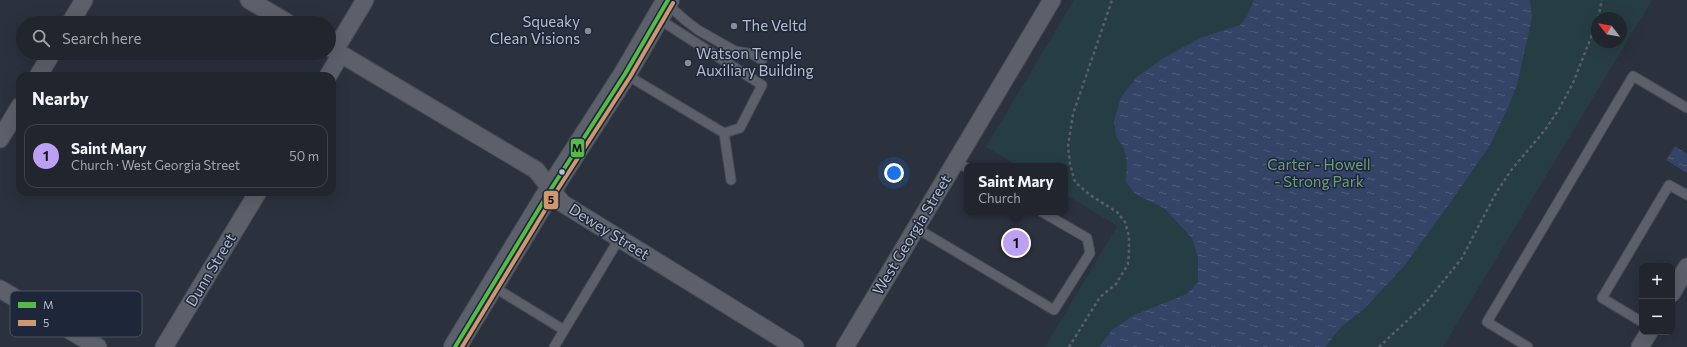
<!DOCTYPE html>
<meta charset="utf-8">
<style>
:root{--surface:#20252e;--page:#282d36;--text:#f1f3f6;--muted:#a2a5aa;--line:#3d424a;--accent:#bca0f2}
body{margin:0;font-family:Commissioner,sans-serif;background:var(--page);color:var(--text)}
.controls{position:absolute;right:12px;bottom:12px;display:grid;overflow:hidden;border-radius:8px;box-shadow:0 4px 16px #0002}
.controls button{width:36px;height:36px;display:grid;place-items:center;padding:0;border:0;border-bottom:1px solid var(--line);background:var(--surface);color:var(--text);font:20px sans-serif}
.compass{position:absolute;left:1591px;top:12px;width:36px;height:36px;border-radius:50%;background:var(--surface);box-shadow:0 4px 16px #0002;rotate:301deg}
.you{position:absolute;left:894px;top:173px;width:14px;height:14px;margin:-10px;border:3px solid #fff;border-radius:50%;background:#1a73e8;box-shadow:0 0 0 6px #1a73e833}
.badge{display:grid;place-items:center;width:26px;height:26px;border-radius:50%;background:var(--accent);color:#111;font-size:13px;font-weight:700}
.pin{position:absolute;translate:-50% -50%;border:2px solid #fff;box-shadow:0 1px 4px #0006}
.popup{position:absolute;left:964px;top:163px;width:104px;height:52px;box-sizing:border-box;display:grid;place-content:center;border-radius:8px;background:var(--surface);filter:drop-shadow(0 1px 3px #0005);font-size:13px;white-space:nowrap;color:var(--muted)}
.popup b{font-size:15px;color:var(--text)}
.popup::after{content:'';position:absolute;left:50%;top:100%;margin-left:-8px;border:8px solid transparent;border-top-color:var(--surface)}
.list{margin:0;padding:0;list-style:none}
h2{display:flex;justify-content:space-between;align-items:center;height:52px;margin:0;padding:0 16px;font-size:17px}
h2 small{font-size:13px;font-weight:400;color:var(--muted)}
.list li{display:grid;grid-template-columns:26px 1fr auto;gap:12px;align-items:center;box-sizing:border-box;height:64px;margin:0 8px 8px;padding:0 8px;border:1px solid var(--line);border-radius:12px}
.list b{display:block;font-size:15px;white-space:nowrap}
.list p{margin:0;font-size:13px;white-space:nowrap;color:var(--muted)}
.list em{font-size:13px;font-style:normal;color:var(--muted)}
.icon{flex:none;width:22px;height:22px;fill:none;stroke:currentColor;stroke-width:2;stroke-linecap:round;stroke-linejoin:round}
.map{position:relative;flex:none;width:1687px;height:347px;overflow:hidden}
.search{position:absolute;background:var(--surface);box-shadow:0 4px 16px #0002;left:16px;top:16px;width:320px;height:44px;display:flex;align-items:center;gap:10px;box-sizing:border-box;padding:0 14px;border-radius:22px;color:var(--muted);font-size:15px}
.panel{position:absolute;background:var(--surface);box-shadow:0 4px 16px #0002;left:16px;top:72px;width:320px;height:124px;border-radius:12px}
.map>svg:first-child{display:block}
.park{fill:#273d44;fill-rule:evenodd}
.water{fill:url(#water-ripples)}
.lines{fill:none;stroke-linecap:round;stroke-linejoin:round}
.service-casing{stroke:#484c55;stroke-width:11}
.minor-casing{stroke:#484c55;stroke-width:19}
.tertiary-casing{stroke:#484c55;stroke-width:24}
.path{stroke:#5a5f67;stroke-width:2.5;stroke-dasharray:3 3;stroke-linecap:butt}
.service{stroke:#5c606a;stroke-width:9}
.minor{stroke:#5c606a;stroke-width:17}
.tertiary{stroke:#5c606a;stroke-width:22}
.bus-1-casing{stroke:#1e2639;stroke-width:7}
.bus-2-casing{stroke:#1e2639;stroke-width:7}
.bus-1{stroke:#54bc46;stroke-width:4}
.bus-2{stroke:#cd976f;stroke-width:4}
.poi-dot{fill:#858c9b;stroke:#1e2639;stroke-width:1.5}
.bus-dot{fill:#b6bdcd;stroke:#1e2639;stroke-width:1.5}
.labels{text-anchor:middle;stroke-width:3;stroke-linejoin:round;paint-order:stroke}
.poi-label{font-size:15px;fill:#b6bdcd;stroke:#1e2639;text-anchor:start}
.park-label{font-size:15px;fill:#6ba07d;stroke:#1e2639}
.street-label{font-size:15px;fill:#b6bdcd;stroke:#1e2639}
.key{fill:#1e2639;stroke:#4c5365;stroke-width:1}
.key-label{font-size:11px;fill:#b6bdcd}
.line-badge{stroke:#1e2639;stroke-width:1.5}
.pale-badge-label{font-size:11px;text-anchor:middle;font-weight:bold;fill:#111}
</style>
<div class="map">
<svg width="1687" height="347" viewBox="0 0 1687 347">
<defs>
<pattern id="water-ripples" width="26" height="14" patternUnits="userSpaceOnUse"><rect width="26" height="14" fill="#344467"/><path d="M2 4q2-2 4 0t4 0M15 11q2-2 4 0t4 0" fill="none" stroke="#4f5d7c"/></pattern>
</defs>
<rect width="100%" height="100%" fill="#2b313d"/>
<path class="park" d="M1074,0H1652L1443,347H1045L1117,226L1065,194V166H1018L986,147ZM1597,18H1621V42H1597Z"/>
<path class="water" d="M1254,0H1530L1532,17L1517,85L1506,112L1490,145L1445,210L1404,266L1364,309L1341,327L1325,347H1099L1112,330L1134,315L1187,294L1198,282V257L1192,238L1164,208L1135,194L1126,182L1127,162L1124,149L1116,136L1114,121L1121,97L1137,77L1162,59L1200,38L1240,25L1247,16Z
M1675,146L1687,154V173L1666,160Z"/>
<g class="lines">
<g class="service-casing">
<path id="service" d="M666,3L685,20L698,30L735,51L752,54L762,60
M625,74L724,133L740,128L762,85L657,18
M724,133L731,180
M956,162L967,168
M916,228L1054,310L1090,253L1087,238L1042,212
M492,286L564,330
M1642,322L1602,298L1669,185L1687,195
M554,347L619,239
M1528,347L1487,322L1633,76L1687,108"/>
</g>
<g class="minor-casing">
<path id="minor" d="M249,0L288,23
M70,23L84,0
M329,47L536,170L562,203L795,347
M335,50L365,0
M38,76L52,53
M328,76L341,54
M0,139L20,106
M0,289L98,347
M1672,293L1687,267
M164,347L258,192
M845,347L1052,0
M1640,347L1649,332"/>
</g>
<g class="tertiary-casing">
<path id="tertiary" d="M455,347L551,189L625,74L668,0"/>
</g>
<path class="path" d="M1598,18L1602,0
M1069,347L1100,297L1116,284L1128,264L1129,251V236L1125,222L1117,212L1090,195L1075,182L1070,164L1068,146L1073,114L1112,0
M1379,347L1425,304L1462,258L1496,193L1512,169L1545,130L1559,109L1573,83L1597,22"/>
<use href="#service" class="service"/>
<use href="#minor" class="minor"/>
<use href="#tertiary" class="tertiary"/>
<g class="bus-1-casing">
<path id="bus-1" d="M455,347L551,189L625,74L668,0"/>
</g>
<g class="bus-2-casing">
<path id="bus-2" d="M462,347L556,192L630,77L673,3"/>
</g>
<use href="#bus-1" class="bus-1"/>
<use href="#bus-2" class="bus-2"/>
</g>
<g class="poi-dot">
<circle cx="734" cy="26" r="4"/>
<circle cx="588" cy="31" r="4"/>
<circle cx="688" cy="63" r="4"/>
</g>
<circle class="bus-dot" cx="562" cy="172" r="3.5"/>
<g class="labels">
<g class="poi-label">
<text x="580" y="27" text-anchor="end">Squeaky<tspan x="580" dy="17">Clean Visions</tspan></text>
<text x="742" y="31">The Veltd</text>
<text x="696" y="59">Watson Temple<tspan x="696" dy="17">Auxiliary Building</tspan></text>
</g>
<g class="park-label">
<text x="1319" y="170">Carter - Howell<tspan x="1319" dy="17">- Strong Park</tspan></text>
</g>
<g class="street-label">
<text transform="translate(609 232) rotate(32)" y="5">Dewey Street</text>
<text transform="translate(912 235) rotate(-59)" y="5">West Georgia Street</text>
<text transform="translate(211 270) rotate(-59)" y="5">Dunn Street</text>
</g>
</g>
<rect x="10" y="291" width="132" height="46" rx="6" class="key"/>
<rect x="18" y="302" width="18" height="6" fill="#54bc46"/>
<rect x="18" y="320" width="18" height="6" fill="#cd976f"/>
<g class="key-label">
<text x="43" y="309">M</text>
<text x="43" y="327">5</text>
</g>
<g class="line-badge">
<rect x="570" y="138" width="15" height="20" rx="4" fill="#54bc46"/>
<rect x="543" y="190" width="16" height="20" rx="4" fill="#cd976f"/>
</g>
<g class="pale-badge-label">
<text x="577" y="152">M</text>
<text x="551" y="204">5</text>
</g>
</svg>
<div class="controls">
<button>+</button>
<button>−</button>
</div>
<svg class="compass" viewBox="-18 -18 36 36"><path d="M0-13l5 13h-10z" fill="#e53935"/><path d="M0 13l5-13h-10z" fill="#a2a5aa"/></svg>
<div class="you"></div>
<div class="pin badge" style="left:1016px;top:243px">1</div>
<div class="popup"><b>Saint Mary</b>Church</div>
<div class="search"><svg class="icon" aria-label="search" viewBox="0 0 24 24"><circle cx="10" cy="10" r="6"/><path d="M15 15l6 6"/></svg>Search here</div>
<section class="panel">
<h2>Nearby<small></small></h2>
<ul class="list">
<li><span class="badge">1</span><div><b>Saint Mary</b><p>Church · West Georgia Street</p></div><em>50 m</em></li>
</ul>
</section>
</div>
